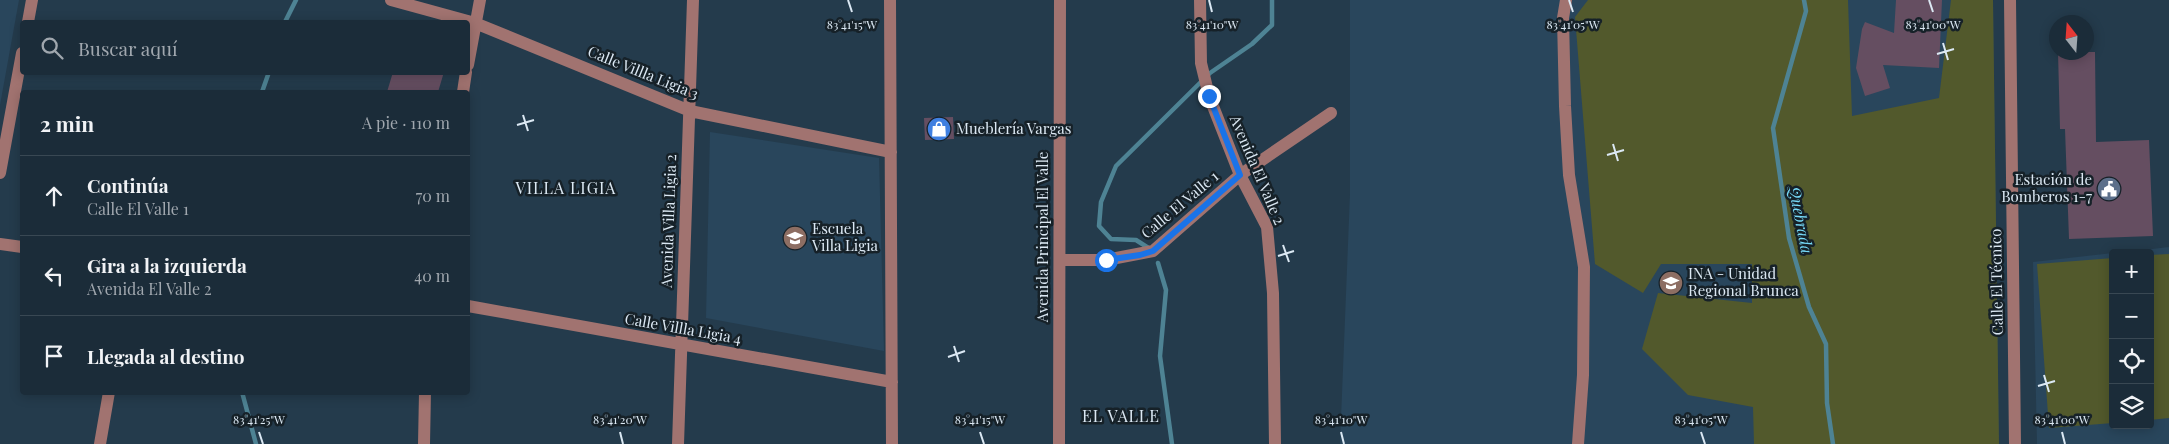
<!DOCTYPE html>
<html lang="es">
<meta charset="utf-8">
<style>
:root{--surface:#1b2c39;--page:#243441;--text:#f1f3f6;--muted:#a0a7ae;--line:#394853}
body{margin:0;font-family:"Playfair Display",serif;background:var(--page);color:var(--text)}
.controls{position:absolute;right:15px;bottom:15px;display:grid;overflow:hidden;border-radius:5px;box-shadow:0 2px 12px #0003}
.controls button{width:45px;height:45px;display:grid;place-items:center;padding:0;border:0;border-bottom:1px solid var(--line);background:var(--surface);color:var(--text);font:25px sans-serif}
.compass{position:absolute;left:2049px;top:15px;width:45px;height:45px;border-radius:50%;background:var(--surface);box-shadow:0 2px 12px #0003;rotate:343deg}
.stop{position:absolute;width:15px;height:15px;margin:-11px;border:4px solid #1a73e8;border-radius:50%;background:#fff}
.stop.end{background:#1a73e8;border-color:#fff;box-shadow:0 1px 5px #0008}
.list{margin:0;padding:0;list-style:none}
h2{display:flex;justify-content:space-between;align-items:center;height:65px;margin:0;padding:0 20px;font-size:21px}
h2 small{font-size:16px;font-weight:400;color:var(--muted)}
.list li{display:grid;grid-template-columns:32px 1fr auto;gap:15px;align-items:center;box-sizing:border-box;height:80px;padding:0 20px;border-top:1px solid var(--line)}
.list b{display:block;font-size:19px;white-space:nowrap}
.list p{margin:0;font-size:16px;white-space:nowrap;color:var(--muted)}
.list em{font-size:16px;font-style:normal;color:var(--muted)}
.icon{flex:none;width:28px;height:28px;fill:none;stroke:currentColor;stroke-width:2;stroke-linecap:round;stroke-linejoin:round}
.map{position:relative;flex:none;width:2169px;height:444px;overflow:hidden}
.search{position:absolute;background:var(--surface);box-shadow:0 2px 12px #0003;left:20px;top:20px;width:450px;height:55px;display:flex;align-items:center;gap:12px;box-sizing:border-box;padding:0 18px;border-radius:5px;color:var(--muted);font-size:19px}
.panel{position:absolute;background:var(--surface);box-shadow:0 2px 12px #0003;left:20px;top:90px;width:450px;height:305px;border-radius:5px}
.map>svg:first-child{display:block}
.built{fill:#29465c}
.green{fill:#52592c}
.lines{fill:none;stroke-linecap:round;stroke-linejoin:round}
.stream{stroke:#4e8394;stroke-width:4.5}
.building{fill:#654e61}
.minor{stroke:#a17370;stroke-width:12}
.route{stroke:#1a73e8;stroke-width:6}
.ticks{fill:none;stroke:#dbe8f3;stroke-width:2}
.labels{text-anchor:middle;stroke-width:5;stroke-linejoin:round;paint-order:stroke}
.street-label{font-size:15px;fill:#dbe8f3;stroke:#162128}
.poi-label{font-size:15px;fill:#dbe8f3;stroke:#162128;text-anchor:start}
.neighbourhood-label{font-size:16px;letter-spacing:1px;fill:#dbe8f3;stroke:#162128}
.water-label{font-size:16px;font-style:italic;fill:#76d9f7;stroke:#162128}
.ticks-label{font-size:12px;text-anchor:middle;fill:#dbe8f3;stroke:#162128;stroke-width:5;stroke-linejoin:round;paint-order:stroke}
</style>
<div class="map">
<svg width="2169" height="444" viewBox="0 0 2169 444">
<rect width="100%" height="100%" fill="#243b4c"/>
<path class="built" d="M0,0H19L0,105Z
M1350,0H1993L1999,444H1340L1350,194Z
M710,132L879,158L884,351L706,318Z
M2169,247V444H2037L2033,262L2113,253V425H2150V253H2118Z"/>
<path class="green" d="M1588,0H1848L1852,116L1939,98L1951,0H1993L1999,444H1754L1753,407L1688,395L1642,349L1658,293L1752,303V264H1661L1643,293L1595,264L1575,17Z
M2169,254V418L2150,420V255Z
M2113,258V423L2049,428L2037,264Z"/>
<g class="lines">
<path class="stream" d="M1804,0L1806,11L1773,128L1789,238L1809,307L1826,344L1827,403L1833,444
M285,22L296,0
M262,92L269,72
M1150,249L1136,240L1111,239L1099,226L1101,202L1116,166L1210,73L1252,44L1272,25V0
M1158,263L1166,290L1160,356L1172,444
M242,392L256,444"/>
</g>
<path class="building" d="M1896,0H1942L1939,68L1883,65L1890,88L1865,96L1856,68L1862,29L1865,22L1894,33Z
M2058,52H2095L2096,142L2149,140L2153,236L2069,239L2065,129H2060Z
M393,72H444L438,92H387Z
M953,117L954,139L925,140L924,118Z"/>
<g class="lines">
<path class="minor" d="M391,0L475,23L690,111L891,152
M890,0L892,444
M1200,0L1201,63L1209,96L1240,175L1267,227L1273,293L1275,444
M1566,0L1563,18L1565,106L1569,175L1584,267L1583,375L1578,444
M2010,0L2015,444
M28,22L32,0
M468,65L480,0
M463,92L466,72
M0,173L22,53
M0,244L22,247
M1060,260H1106L1153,251L1240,175L1331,113
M468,306L892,382
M100,444L109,392
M424,444L425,392
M678,444L693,0
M1059,444L1060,0"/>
</g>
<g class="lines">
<path class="route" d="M1106,260L1140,255L1153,251L1240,175L1209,96"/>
</g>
<path class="ticks" d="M848,0L852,12M1209,0L1212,12M1569,0L1573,12M1929,0L1933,12M1943,43L1948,60M1937,54L1954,49M523,115L528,131M517,125L534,120M1613,144L1618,161M1607,155L1624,150M1283,245L1289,262M1278,256L1294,251M954,346L959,362M948,357L965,351M2044,375L2049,392M2038,386L2055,381M259,432L263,444M620,432L623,444M980,432L984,444M1341,432L1344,444M1701,432L1705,444M2062,432L2065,444"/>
<defs>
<g id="shop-disc" transform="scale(1.25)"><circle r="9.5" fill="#3f7fe0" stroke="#162128"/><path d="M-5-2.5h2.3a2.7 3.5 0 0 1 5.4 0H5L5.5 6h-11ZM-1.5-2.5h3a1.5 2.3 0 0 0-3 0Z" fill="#fff"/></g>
<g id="civic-disc" transform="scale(1.25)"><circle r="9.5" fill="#5c6f8a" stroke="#162128"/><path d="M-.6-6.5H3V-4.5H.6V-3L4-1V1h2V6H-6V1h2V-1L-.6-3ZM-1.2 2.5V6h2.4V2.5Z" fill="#fff"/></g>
<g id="school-disc" transform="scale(1.25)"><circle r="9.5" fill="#8d6e63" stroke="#162128"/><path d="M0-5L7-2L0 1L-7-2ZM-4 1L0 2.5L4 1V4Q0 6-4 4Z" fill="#fff"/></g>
<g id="university-disc" transform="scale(1.25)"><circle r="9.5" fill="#8d6e63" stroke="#162128"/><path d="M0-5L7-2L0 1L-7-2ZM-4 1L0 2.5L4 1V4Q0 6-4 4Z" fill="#fff"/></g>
</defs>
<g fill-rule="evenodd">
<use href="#shop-disc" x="939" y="129"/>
<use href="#civic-disc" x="2109" y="189"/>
<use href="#school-disc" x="795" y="238"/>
<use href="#university-disc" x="1671" y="283"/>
</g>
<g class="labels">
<g class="street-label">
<text transform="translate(643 73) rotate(22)" y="5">Calle Villla Ligia 3</text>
<text transform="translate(1257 170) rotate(67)" y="5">Avenida El Valle 2</text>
<text transform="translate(1180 205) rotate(-40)" y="5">Calle El Valle 1</text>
<text transform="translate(669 221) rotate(-88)" y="5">Avenida Villa Ligia 2</text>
<text transform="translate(1043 237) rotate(-90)" y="5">Avenida Principal El Valle</text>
<text transform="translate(1997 282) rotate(-91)" y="5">Calle El Técnico</text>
<text transform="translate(683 329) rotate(10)" y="5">Calle Villla Ligia 4</text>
</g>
<g class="poi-label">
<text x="956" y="134">Mueblería Vargas</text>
<text x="2092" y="185" text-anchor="end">Estación de<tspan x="2092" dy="17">Bomberos 1-7</tspan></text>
<text x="812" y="234">Escuela<tspan x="812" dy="17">Villa Ligia</tspan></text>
<text x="1688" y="279">INA - Unidad<tspan x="1688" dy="17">Regional Brunca</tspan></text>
</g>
<g class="neighbourhood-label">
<text x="566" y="194">VILLA LIGIA</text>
<text x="1121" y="422">EL VALLE</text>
</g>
<g class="water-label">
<text transform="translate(1801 220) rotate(79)" y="6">Quebrada</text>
</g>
</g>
<g class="ticks-label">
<text x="852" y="29">83°41'15"W</text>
<text x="1212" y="29">83°41'10"W</text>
<text x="1573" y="29">83°41'05"W</text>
<text x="1933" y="29">83°41'00"W</text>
<text x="259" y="424">83°41'25"W</text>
<text x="620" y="424">83°41'20"W</text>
<text x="980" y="424">83°41'15"W</text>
<text x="1341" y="424">83°41'10"W</text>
<text x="1701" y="424">83°41'05"W</text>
<text x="2062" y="424">83°41'00"W</text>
</g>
</svg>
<div class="controls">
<button>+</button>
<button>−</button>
<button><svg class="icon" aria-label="locate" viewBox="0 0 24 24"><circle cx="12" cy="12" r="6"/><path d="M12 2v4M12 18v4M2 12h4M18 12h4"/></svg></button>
<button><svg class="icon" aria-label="layers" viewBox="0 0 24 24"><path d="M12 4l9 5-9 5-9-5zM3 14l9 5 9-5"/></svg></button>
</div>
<svg class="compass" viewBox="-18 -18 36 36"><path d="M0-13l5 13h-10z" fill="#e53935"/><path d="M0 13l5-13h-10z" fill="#a0a7ae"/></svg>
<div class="stop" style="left:1106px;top:260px"></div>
<div class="stop end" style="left:1209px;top:96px"></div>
<div class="search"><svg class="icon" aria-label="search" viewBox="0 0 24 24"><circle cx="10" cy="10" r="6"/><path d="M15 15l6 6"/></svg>Buscar aquí</div>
<section class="panel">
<h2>2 min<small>A pie · 110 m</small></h2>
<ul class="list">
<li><svg class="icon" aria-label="ahead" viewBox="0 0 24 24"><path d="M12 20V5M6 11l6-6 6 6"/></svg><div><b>Continúa</b><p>Calle El Valle 1</p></div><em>70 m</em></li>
<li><svg class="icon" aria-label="left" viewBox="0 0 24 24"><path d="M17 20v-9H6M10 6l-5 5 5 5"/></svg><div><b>Gira a la izquierda</b><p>Avenida El Valle 2</p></div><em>40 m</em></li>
<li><svg class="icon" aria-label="arrive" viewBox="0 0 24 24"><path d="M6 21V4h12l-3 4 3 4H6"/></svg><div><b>Llegada al destino</b></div></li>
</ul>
</section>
</div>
